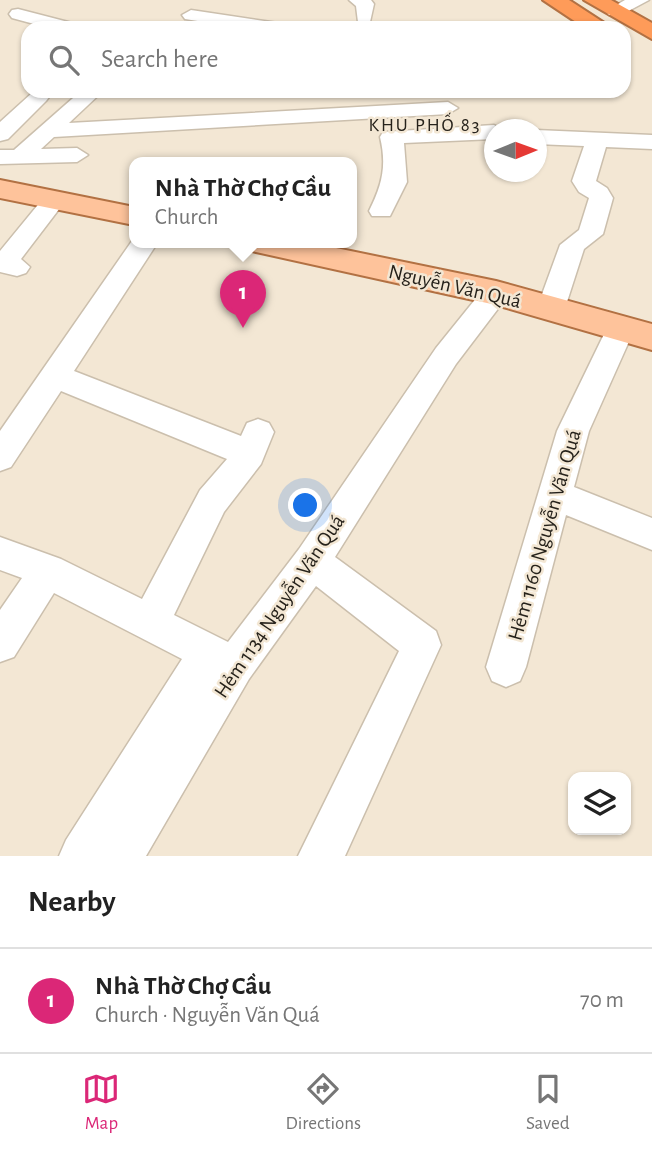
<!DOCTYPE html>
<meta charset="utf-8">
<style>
:root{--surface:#fff;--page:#f2f2f2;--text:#222;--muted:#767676;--line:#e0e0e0;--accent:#db2777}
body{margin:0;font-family:"Alegreya Sans",sans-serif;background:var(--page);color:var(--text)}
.controls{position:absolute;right:21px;bottom:21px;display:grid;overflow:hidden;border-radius:14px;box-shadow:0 2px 5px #0004}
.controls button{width:63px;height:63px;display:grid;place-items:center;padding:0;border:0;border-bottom:2px solid var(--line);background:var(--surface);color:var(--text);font:35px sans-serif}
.compass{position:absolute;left:484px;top:119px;width:63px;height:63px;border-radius:50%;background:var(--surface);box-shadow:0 2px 5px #0004;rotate:89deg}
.you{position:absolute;left:306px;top:506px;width:24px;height:24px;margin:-18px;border:5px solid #fff;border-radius:50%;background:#1a73e8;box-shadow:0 0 0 10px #1a73e833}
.badge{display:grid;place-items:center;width:46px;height:46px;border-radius:50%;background:var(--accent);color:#fff;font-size:23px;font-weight:700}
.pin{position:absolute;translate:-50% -58px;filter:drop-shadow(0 2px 4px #0008)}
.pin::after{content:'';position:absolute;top:37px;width:24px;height:21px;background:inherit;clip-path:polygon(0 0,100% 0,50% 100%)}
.popup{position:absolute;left:129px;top:157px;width:228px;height:91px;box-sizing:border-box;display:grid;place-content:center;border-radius:14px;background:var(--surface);filter:drop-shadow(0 2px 5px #0005);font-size:23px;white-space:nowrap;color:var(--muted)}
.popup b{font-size:26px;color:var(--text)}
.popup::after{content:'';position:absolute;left:50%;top:100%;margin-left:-14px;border:14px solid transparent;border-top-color:var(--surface)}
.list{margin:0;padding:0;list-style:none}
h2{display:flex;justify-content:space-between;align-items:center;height:91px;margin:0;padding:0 28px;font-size:30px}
h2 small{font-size:23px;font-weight:400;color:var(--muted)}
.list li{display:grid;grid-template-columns:46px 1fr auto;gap:21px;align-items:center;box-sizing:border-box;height:105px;padding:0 28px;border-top:2px solid var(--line)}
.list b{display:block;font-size:26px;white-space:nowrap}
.list p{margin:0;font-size:23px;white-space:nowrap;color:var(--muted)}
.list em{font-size:23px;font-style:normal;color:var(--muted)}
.icon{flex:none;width:38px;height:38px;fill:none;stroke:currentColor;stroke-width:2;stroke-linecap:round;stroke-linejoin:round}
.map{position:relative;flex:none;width:652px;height:856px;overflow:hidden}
.search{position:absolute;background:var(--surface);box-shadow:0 2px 5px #0004;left:21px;right:21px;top:21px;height:77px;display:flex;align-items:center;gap:18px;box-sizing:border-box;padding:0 24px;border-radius:21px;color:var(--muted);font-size:26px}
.sheet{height:196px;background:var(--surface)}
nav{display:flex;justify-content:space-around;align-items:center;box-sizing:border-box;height:98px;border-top:2px solid var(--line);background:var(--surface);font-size:19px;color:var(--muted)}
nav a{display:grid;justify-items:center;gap:4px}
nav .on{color:var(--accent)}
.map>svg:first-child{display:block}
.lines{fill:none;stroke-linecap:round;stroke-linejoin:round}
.minor-casing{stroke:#cbbfad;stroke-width:3}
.major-casing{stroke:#b27143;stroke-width:4}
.highway-casing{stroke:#b27143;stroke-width:4}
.minor{fill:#fff;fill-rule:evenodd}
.major{fill:#fec39b;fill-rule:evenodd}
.highway{fill:#fe9b59;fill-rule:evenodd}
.labels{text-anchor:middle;stroke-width:5;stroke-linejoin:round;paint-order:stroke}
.far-neighbourhood-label{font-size:19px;letter-spacing:2px;fill:#26221b;stroke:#f3e7d4}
.street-label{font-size:21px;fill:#26221b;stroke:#f3e7d4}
</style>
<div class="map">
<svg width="652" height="856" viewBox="0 0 652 856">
<rect width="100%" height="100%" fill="#f3e7d4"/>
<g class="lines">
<g class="minor-casing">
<path id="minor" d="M349,0H371L374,4L370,22H358L356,6Z
M625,0H649L621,15H609L606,11Z
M18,9L76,24L79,28H49L12,18L9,14L12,10Z
M191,10L278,23L287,28H242L185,19L182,15Z
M40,91L49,97L46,101L8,139L0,141V122L32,93Z
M81,91H103L69,123L448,102L458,108L448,114L54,137L41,149L77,148L88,155L77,162L0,164V150H14Z
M494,125L503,130H494V139L404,143L407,182L390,216H372L369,211C382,185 387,166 380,137L383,132Z
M536,130L652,135V149L606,147L596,181L607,188L613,198L603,234L584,249L565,308L561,315L551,318L541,315L537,308L560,245L579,230L589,198L579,192L572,181L584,146L536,144Z
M54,193L62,195L66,200L21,259L30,267L26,273L17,276L0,272V251L46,195Z
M134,238V242H158L74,371L241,436L247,423L258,419L269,423L274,432L261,464L224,512L174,615L228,642L299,549L436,348L486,286L496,283L506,286L510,293L456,364L335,557L436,631L441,645L345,856H298L399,651L316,586L249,679L146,856H59L66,840L182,659L54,593L14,657L0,662V610L22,578L0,570V537L61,559L142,599L200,490L227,459L61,391L11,467L0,471V431Z
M621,318L631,321L635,328L589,431L574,487L652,518V550L566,515L526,667L520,681L506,687L492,681L486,667L557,431L607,328L611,321Z"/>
</g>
<g class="major-casing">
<path id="major" d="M0,180L134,207V225L0,198Z
M241,242H307L496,281L652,324V350L496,305L256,252L245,249Z"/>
</g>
<g class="highway-casing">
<path id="highway" d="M543,0H569L612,28H585Z
M584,0H611L652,23V39Z"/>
</g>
<use href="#minor" class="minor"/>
<use href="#major" class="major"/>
<use href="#highway" class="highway"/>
</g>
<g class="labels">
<g class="far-neighbourhood-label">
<text x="425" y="131">KHU PHỐ 83</text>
</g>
<g class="street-label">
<text transform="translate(455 286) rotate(13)" y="7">Nguyễn Văn Quá</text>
<text transform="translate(544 535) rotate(-74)" y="7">Hẻm 1160 Nguyễn Văn Quá</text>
<text transform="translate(279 606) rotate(-56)" y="7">Hẻm 1134 Nguyễn Văn Quá</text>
</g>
</g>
</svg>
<div class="controls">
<button><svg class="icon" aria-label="layers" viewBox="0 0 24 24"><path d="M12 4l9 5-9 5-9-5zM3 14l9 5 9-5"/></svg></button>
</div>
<svg class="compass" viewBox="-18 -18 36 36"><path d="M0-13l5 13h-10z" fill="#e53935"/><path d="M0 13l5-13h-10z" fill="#767676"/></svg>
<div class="you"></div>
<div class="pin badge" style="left:243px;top:328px">1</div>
<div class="popup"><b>Nhà Thờ Chợ Cầu</b>Church</div>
<div class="search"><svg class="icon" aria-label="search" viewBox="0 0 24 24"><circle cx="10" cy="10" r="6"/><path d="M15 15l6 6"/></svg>Search here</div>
</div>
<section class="sheet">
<h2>Nearby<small></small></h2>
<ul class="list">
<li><span class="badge">1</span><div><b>Nhà Thờ Chợ Cầu</b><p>Church · Nguyễn Văn Quá</p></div><em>70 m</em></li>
</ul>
</section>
<nav>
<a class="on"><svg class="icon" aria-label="map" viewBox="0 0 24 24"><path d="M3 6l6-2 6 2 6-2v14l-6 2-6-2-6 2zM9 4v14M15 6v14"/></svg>Map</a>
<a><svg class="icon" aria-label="directions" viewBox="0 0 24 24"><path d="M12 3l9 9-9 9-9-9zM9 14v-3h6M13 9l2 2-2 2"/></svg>Directions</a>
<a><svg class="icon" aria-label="saved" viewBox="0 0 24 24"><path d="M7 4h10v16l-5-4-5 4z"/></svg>Saved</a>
</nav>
